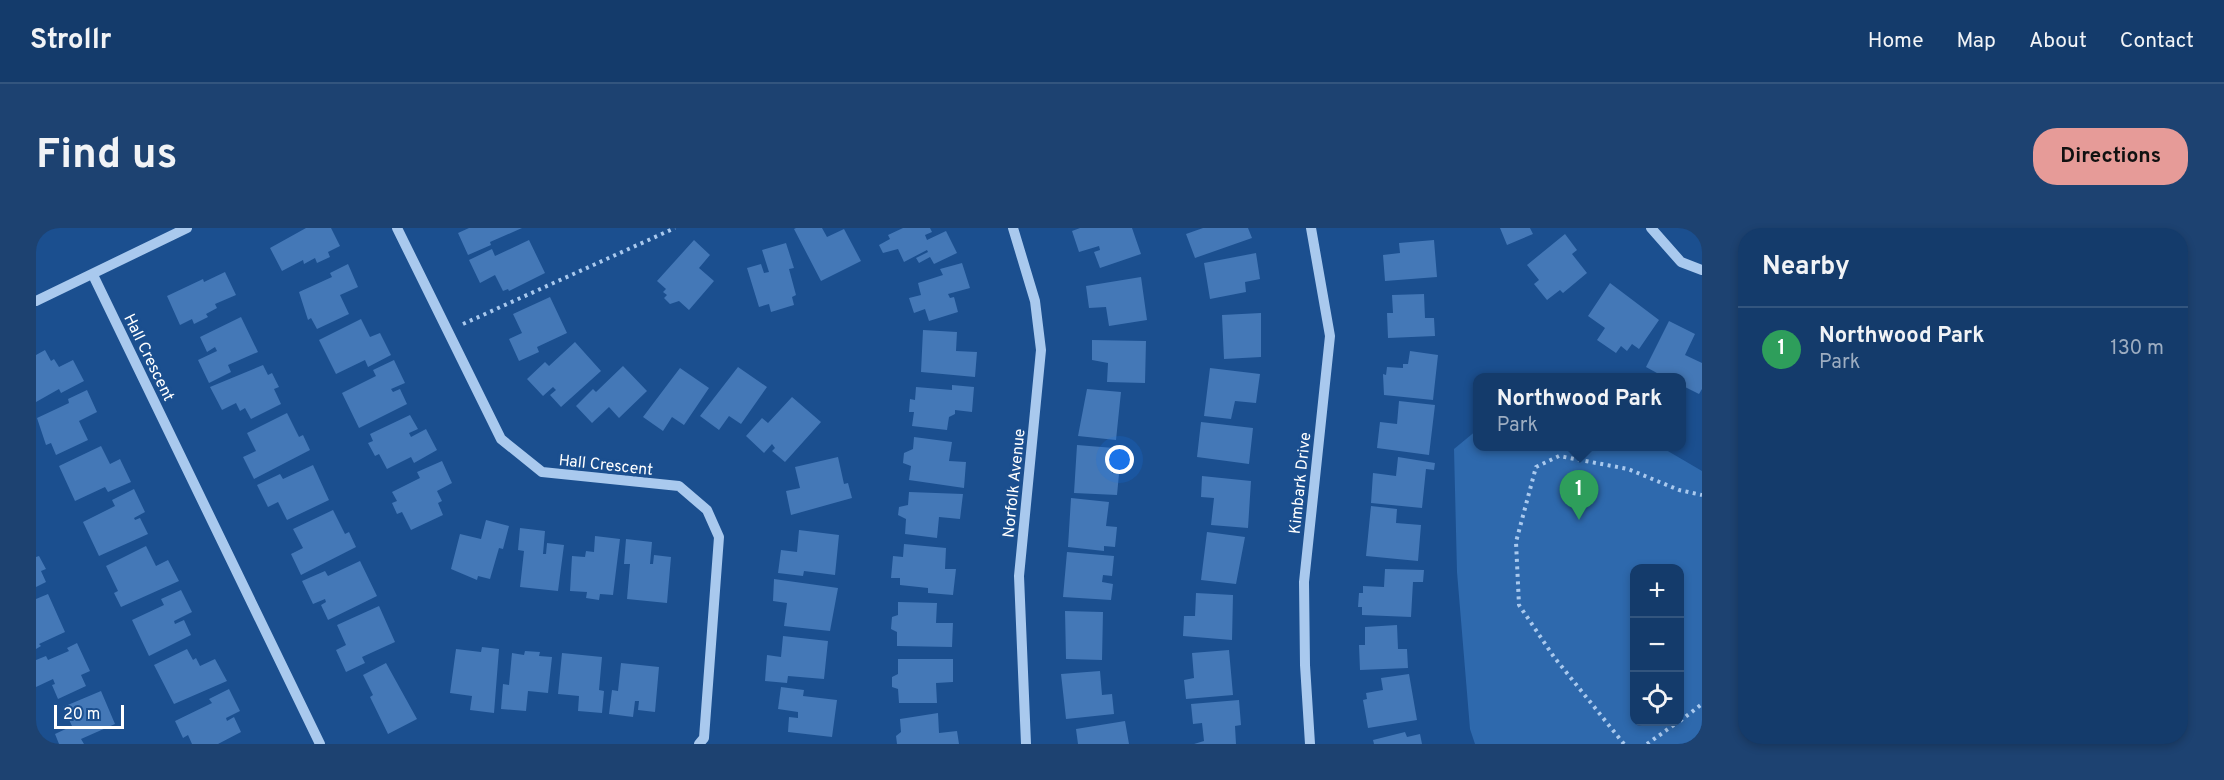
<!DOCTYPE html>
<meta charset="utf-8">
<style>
:root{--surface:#143b6b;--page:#1d4271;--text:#f1f3f6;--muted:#9dadc1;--line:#33557e;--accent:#e69b98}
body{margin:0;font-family:Overpass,sans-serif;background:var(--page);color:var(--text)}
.controls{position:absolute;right:18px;bottom:18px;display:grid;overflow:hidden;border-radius:12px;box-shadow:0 3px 9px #0003}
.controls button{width:54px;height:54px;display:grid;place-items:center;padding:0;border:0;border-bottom:2px solid var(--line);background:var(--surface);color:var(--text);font:30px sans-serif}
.scale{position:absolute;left:18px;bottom:15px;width:70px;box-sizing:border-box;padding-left:6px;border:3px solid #fff;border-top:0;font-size:16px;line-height:21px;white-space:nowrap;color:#fff;-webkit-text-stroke:4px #1b4f8f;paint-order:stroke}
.you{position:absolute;left:1084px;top:232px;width:21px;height:21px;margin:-15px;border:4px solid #fff;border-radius:50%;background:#1a73e8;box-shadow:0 0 0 9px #1a73e833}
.badge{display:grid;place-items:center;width:39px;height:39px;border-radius:50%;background:var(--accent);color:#fff;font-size:20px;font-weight:700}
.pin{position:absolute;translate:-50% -50px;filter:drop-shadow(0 2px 3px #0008)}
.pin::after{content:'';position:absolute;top:32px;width:21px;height:18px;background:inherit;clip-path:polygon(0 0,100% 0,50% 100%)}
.popup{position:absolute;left:1437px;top:145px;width:213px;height:78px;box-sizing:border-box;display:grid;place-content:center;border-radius:12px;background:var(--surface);filter:drop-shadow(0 2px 4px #0005);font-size:20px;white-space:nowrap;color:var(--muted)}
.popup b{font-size:22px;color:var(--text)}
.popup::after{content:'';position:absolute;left:50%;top:100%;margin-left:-12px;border:12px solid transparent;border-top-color:var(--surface)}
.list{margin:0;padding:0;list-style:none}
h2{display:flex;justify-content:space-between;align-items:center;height:78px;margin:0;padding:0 24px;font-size:26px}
h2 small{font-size:20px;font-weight:400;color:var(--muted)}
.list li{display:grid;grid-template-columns:39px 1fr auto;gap:18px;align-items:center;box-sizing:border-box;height:84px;padding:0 24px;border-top:2px solid var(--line)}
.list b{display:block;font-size:22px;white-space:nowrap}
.list p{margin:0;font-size:20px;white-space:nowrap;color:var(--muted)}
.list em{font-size:20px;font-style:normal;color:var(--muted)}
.icon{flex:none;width:33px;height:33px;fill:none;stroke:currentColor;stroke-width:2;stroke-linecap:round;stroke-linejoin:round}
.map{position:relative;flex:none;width:1666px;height:516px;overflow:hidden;border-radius:24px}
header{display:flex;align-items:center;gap:36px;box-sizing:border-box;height:84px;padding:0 30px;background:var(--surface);border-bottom:2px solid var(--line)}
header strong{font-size:28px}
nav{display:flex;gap:33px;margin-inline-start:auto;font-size:21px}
.intro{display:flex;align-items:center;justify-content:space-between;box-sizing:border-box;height:144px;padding:0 36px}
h1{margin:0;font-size:42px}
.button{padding:15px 27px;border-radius:24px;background:var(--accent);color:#111;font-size:21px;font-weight:700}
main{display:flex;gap:36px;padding:0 36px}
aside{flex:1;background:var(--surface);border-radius:24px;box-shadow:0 3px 9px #0003}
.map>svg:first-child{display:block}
.green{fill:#2e69ad;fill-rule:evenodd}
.building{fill:#4478b7}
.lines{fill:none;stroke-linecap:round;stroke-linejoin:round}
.path{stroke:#a9c9ee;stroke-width:4;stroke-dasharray:3 4.5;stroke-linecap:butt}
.minor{stroke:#a9c9ee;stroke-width:10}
.labels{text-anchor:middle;stroke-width:6;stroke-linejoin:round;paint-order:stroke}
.street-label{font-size:16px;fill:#fff;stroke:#1b4f8f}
</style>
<header>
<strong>Strollr</strong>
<nav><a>Home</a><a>Map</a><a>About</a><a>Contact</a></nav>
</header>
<div class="intro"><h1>Find us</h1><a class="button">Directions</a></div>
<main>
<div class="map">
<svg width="1666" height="516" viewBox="0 0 1666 516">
<rect width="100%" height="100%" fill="#1b4f8f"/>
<path class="green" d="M1441,202V218L1625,219L1666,243V516H1439L1434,501L1421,344L1418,221ZM1598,340H1644V494H1598Z"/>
<path class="building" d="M270,0H295L304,18L292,24L294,29L281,35L279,30L268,36L267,32L246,43L234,20Z
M433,0H486L454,14L455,17L432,27L422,5Z
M760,0H786L791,9L808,1L825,33L785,53L758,1Z
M867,0H894L896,4L889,7L891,12L910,3L921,25L898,36L894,29L883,35L880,30L892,24L891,22L868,34L862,21L847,25L843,17L854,11L852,7Z
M1044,0H1096L1105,26L1064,40L1058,24L1064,22L1063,18L1043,24L1036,3Z
M1167,0H1212L1216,10L1159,30L1150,6Z
M1464,0H1494L1497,6L1471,17Z
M1529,6L1541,22L1536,26L1551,45L1527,65L1524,62L1511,72L1498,56L1503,52L1491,37Z
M493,12L509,45L473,63L472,61L467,63L459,47L444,55L433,32L456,21L459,28Z
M658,12L674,27L663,40L678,53L653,82L643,73L634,76L628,70L631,67L627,64L630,61L621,53Z
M1398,12L1401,49L1349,53L1347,27L1364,25L1363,15Z
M750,15L758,40L753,41L760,67L756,69L758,77L735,84L733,76L723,79L711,40L725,36L728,45L733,44L726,22Z
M1220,25L1224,51L1209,54L1210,64L1174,71L1168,35Z
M926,35L934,60L912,66L914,70L918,69L922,84L893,93L889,81L878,85L873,70L885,67L882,55L907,47L904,41Z
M312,36L322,59L304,67L313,86L281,101L275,90L272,92L263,64L296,49L294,45Z
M189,44L200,67L179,76L181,80L170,86L172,89L158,96L156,91L144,97L131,68L167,51L168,54Z
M1105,49L1111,92L1073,98L1070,79L1053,80L1050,58Z
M1574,55L1623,92L1603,121L1596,116L1591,123L1585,118L1580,125L1561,112L1569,100L1552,88Z
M1388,66L1389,90H1398L1399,108L1352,110L1351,85H1357L1356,67Z
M514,69L531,105L501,119L503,124L483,133L473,111L486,105L477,86Z
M1225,85V129L1188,131L1186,87Z
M205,89L222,124L192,137L195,144L173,155L162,132L181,123L179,119L171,124L164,109Z
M325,91L334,109L344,105L355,127L332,139L329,132L300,146L283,112Z
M1633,93L1659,106L1649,127L1666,135V161L1663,166L1645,157V150H1630L1610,139Z
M887,102L921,104L920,123L941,124L939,149L885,144Z
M1056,112L1110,113L1109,155L1071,154L1072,135L1056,132Z
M539,114L565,143L525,179L514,167L520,162L517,159L507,168L491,151L509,134L513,138Z
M9,122L15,133L18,131L23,139L37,132L48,153L25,165L23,161L0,174V127Z
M1374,123L1402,127L1397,172L1348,167L1347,146L1350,147L1351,139L1367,140V136H1372Z
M358,132L369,155L355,161L357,164L364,161L371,176L323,200L306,165L340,148L337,142Z
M227,137L232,147L236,145L243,159L238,161L245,176L215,191L209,180L204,183L200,175L186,182L174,159Z
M587,138L611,163L583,190L573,179L556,195L540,178L557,161L560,164Z
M702,139L731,159L705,196L693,188L683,202L664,188Z
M644,140L673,160L648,197L636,189L627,203L607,189Z
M1174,140L1224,146L1220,175L1199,173L1195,191L1168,188Z
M916,157L938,159L936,184L919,182V186L913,189L911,202L876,198L878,184H873L874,171L879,172L880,159L916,162Z
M1051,161L1085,164L1080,212L1042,208Z
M51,162L61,184L43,193L52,212L20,227L15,215L10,217L1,190L33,175L32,171Z
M756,169L785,194L749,234L736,223L739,220L736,216L728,225L710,208L726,190L732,195Z
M1363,173L1399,177L1393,227L1341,220L1344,194L1361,196Z
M251,185L263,209L267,207L274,222L218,251L207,229L220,223L211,205Z
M374,187L382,201L373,205L375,209L390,201L401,222L378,235L375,229L351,241L343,226L339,228L332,215L337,213L334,206Z
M1165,194L1217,200L1213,236L1161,229Z
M878,209L916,214L913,233L930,234L928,260L873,252L875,238L867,235L868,225L877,221Z
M1041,217L1078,220L1076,245L1083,246L1081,267L1038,265Z
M65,218L74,236L84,231L95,254L72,264L69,259L39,273L23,238Z
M802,229L808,256L812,255L816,270L755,287L750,263L764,260L759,239Z
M1362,229L1399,235L1398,242L1390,241L1386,280L1335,275L1337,245L1360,248Z
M406,233L416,255L401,263L406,273L402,275L407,287L375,302L366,284L361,286L356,275L361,273L356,264L384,250L381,244Z
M277,237L293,272L251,292L242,274L232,279L221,257L244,246L247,251Z
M1166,248L1215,253L1212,300L1175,297L1178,270L1165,269Z
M98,261L109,284L98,290L99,292L104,290L112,306L63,328L47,294L79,278L76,272Z
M873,264L927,266L924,291L903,289L901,310L869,306L870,291L862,287L863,279L872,277Z
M1035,270L1073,274L1070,298L1081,299L1079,319L1068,318V323L1032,319Z
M1335,278L1361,281L1360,295L1385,297L1382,333L1330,328Z
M297,282L309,306L313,304L320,319L265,347L255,326L267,320L257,301Z
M450,292L473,298L467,321L463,320L454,351L442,348L441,352L415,341L424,306L445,311Z
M484,300L509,303L507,326H510L511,315L528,317L522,363L484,359L488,323L482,322Z
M763,302L803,307L799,347L768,343L767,348L742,345L745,322L761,324Z
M1171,304L1209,309L1200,356L1165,352Z
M559,308L584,311L577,367L564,366L563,372L550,370L551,364L534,363L536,328L549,329L550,323L558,324Z
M590,311L616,314L614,336H617L618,327L635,329L631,375L591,371L594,336H588Z
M868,316L910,320L909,341H920L917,367L892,365V360L864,357V350H855L857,328L867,329Z
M110,318L120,338L132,332L143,353L85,379L78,365L82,363L70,338Z
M1031,324L1078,328L1076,348L1067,347L1066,354L1077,356L1075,372L1027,369Z
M3,328L10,341L5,343L10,354L0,359V329Z
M324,333L341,368L292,392L285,377L290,374L289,371L277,376L266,353L289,343L292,348Z
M1349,341L1388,342L1387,354H1377L1375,389L1326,387V379H1322L1323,365H1327V358L1348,359Z
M738,351L802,360L794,403L748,398L751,375L737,373Z
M145,362L156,384L138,393L139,396L148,392L155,407L113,428L96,392L128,377L125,371Z
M1160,365L1197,367L1196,412L1147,408L1148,388H1159Z
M12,366L29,404L3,416L5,418L0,421V371Z
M862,374L901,375L900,395H917L916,419L861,418V404L855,401L856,389L862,387Z
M343,378L359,414L326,429L329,435L310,444L300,422L310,417L301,397Z
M1029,383L1067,384L1066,432L1030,431Z
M1361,397L1362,421H1371L1372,440L1324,442L1323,417H1329V399Z
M747,408L792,413L788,451L752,448L751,455L729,453L731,427L745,429Z
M41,415L54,443L45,447L50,458L22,471L16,457L19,456L17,451L0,459V432L10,428L12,432L33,423L31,420Z
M446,419L463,421L458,485L434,482L436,468L414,465L420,421L445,424Z
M151,421L157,432L160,430L164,438L179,431L191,453L138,476L118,437Z
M1193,422L1197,467L1150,471L1148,452L1158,450L1156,425Z
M489,423L504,424L503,428L516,429L512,465L492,463L490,483L465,481L467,456L473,457L476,425L488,427Z
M526,425L566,429L563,462L568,463L566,485L542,483L543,468L522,466Z
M862,431H917V454L900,455L901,475H863L862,461L856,459V449L862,446Z
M350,435L381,491L352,506L334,469L337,467L327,447Z
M585,435L623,439L619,484L602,482L603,473H599L597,489L573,486L576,462L582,463Z
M1064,443L1066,467L1076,466L1078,486L1030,491L1025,446Z
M1373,446L1381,492L1332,500L1327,472L1331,471L1330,465L1347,462L1345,450Z
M745,459L768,462L767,468L801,472L796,509L752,504L753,489L762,490V484L742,481Z
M193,461L204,483L190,490L191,493L198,489L205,504L182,516H156L152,507L147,510L139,493L176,475L173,471Z
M65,463L79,496L45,511L48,516H23L19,506L36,498L27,479Z
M1203,472L1205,497L1199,498L1200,516H1158L1168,513L1166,495L1157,496L1155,476Z
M902,485L903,505L921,503L923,516H861L860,508L865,504L864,491Z
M1089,493L1093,516H1042L1040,501Z
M1369,504L1371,509L1384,506L1386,516H1338L1337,512Z"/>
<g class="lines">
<path class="path" d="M427,96L639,0
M1644,493L1666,476
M1588,516L1518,429L1483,377L1480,314L1500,239L1523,228L1592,241L1643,262L1666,267
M1611,516L1642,494"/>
<path class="minor" d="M361,0L465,211L506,244L643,258L671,282L683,309L668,510L663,516
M977,0L999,73L1005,122L983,348L990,516
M1615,0L1645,34L1666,42
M57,47L284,516
M0,73L151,0
M1274,516L1269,437L1268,354L1294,108L1275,0"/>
</g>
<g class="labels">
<g class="street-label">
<text transform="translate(114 129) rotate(64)" y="6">Hall Crescent</text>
<text transform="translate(570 236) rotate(6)" y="6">Hall Crescent</text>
<text transform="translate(977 255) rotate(-84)" y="6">Norfolk Avenue</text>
<text transform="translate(1263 255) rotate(-84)" y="6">Kimbark Drive</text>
</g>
</g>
</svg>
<div class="controls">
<button>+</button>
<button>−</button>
<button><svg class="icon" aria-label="locate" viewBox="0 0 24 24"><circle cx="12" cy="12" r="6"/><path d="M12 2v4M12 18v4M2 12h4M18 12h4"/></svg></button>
</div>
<div class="scale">20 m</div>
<div class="you"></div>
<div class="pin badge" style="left:1543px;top:292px;background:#2e9e5b">1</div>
<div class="popup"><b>Northwood Park</b>Park</div>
</div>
<aside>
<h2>Nearby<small></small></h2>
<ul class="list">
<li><span class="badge" style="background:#2e9e5b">1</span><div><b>Northwood Park</b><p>Park</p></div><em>130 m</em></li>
</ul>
</aside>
</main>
